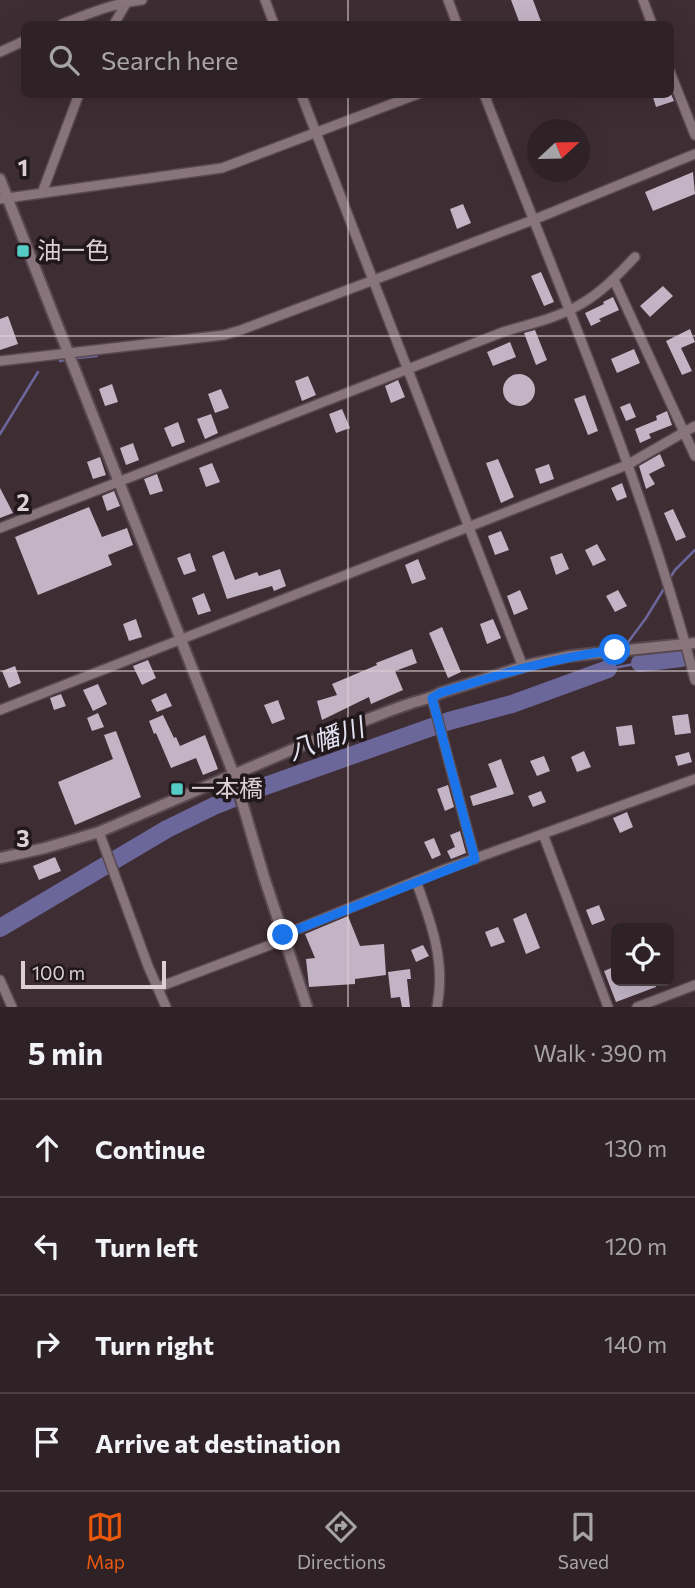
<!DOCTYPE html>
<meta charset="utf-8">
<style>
:root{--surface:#2f2227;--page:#372a2f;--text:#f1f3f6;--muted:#a7a4a7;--line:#4a3f44;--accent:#ea580c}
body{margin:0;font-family:Commissioner,"Noto Sans JP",sans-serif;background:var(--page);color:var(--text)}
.controls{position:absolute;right:21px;bottom:21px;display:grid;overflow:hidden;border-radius:10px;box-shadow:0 7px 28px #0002}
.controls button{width:63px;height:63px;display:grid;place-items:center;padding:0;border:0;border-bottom:2px solid var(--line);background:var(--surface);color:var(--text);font:35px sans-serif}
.compass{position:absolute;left:527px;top:119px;width:63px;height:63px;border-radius:50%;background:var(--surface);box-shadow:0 7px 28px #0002;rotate:68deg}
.scale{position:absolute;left:21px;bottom:18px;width:145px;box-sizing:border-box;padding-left:7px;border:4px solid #dcd0d4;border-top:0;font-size:19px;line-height:24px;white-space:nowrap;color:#dcd0d4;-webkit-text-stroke:5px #20181b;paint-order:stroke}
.stop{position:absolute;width:21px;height:21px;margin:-16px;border:5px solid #1a73e8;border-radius:50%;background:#fff}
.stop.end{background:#1a73e8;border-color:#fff;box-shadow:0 2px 7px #0008}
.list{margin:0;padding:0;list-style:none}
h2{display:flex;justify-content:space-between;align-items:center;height:91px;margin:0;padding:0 28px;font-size:30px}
h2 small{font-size:23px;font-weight:400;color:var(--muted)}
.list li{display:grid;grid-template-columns:46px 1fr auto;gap:21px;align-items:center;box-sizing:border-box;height:98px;padding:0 28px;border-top:2px solid var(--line)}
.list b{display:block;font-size:26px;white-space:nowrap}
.list em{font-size:23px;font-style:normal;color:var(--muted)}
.icon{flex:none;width:38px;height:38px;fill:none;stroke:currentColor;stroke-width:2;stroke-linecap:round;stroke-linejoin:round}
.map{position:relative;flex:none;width:695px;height:1007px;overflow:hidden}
.search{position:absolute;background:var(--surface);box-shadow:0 7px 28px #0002;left:21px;right:21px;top:21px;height:77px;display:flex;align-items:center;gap:18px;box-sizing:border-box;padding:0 24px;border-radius:10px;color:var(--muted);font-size:26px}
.sheet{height:483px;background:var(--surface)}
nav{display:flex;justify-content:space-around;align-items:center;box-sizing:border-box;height:98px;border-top:2px solid var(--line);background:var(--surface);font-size:19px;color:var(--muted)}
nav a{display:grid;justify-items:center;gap:4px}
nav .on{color:var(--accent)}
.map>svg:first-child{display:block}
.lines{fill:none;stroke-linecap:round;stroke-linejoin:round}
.stream{stroke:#6c679a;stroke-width:2.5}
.river{stroke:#6c679a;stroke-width:18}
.building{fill:#c2b4c5}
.minor-casing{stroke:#584950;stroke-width:12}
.tertiary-casing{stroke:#584950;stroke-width:14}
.minor{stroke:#88747b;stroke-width:9}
.tertiary{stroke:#88747b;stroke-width:10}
.route{stroke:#1a73e8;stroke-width:9}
.grid{fill:none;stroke:#dcd0d4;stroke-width:2;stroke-opacity:0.55}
.poi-dot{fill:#55cdc6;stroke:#20181b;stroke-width:2.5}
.labels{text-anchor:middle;stroke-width:7;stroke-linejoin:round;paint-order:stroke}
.poi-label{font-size:24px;fill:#dcd0d4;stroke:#20181b;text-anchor:start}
.water-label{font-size:26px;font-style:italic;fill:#e3e2f2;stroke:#20181b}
.grid-label{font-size:23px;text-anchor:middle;font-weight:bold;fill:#dcd0d4;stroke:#20181b;stroke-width:7;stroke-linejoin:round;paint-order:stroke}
</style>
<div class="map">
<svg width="695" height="1007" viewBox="0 0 695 1007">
<rect width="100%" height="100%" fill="#3f2d34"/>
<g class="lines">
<path class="stream" d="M77,358L97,356
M60,361L65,360
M0,434L38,372
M668,581L675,570L695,550
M626,645L646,618L665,587
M620,653L608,669L640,663"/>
<path class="river" d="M640,663L681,658
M0,928L167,829L214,806L254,790L449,721L512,704L608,669"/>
</g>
<path class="building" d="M511,0H533L542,24H520Z
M652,94H671L674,101L656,107Z
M693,172L695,194L653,211L645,192Z
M463,204L471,223L457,229L450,209Z
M541,272L554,302L544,306L531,276Z
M663,286L673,296L650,317L640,306Z
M613,297L619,310L599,319L601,321L591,326L585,313L604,304L603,302Z
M8,316L18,344L0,350V319Z
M690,329L695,342L681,348L692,371L682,375L666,341Z
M535,330L547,360L536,365L524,333Z
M510,342L516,357L493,366L487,352Z
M634,349L640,363L617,373L611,359Z
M503 390a16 16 0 1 1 32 0a16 16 0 1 1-32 0Z
M308,376L316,395L302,401L295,381Z
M398,380L405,397L391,403L385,386Z
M112,384L118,402L105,406L99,389Z
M221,389L229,408L215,413L208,394Z
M585,395L598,431L588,435L574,399Z
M630,403L636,417L626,421L620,407Z
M342,409L350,428L336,433L329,414Z
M667,411L672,425L649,434L651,438L640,443L635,429L657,420L656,416Z
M211,414L218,433L205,439L197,419Z
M178,422L185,442L172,447L164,428Z
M133,443L139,460L126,465L120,448Z
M660,454L665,466L649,474L655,484L646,489L639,466Z
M100,457L106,475L93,479L87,462Z
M498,459L514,497L501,503L486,463Z
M212,463L220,482L206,487L199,468Z
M549,464L554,479L540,484L535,469Z
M157,474L163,491L150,495L144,479Z
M622,483L627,497L617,501L611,488Z
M0,488L13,513L0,518Z
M114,491L120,506L107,511L102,496Z
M89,507L102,537L127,528L133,545L108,555L112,565L38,595L15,537Z
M673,509L686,537L676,541L664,513Z
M501,531L509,550L495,555L488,536Z
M597,544L606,560L593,566L585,550Z
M224,551L235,580L257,572L259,576L280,569L286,586L274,591L272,586L227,599L212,556Z
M190,553L196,571L184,575L177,558Z
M562,553L569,569L556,575L550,557Z
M418,559L426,579L412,584L405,565Z
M520,590L528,609L514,615L507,596Z
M618,590L627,606L615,612L606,596Z
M204,593L211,611L198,615L192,598Z
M136,619L142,637L129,641L123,624Z
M493,619L501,638L487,644L480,624Z
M442,627L461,672L448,678L429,633Z
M412,649L417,663L395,671L403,690L371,704L369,697L322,720L317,701L337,695L332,684L377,665L376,663Z
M148,660L156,678L142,685L133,666Z
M15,666L21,683L9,688L2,671Z
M98,684L107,704L93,711L83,690Z
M166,693L172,706L157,712L151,700Z
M61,694L66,706L54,710L50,698Z
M278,700L285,719L272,724L264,705Z
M98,713L104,727L92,731L87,718Z
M688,714L691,733L675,735L672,716Z
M163,715L174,738L176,737L180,746L205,735L218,769L203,775L196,758L171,768L156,733L154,734L149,721Z
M632,725L635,744L619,746L616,727Z
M116,731L141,797L75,825L58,782L113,759L104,735Z
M584,751L591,767L577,772L571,757Z
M689,752L692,762L678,766L675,756Z
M544,756L550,771L537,776L530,761Z
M501,759L514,794L473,806L470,796L497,787L488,764Z
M448,785L454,807L445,811L437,789Z
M541,791L546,802L533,807L528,796Z
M627,812L633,827L620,833L613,818Z
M460,831L466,853L451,859L447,851L455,847L450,835Z
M434,838L441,855L432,859L424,842Z
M55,857L61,871L39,880L33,866Z
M599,905L605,920L592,925L586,910Z
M526,913L540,948L526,954L513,919Z
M348,916L360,946L384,944L386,975L355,979V984L309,987L306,959L315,958L305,934Z
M498,927L505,942L491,947L485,932Z
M423,945L429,956L416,962L411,950Z
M616,966V981H654L656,987L616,1002L604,971Z
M410,969L411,979H407L410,1007H402L400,997L391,998L388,972Z"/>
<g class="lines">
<g class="minor-casing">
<path id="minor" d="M265,0L274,24
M448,0L457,24
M643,0L652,24
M62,24C88,14 114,3 142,0
M114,24L127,2
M0,52L24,41
M670,72L695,135
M301,94L523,667
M484,94C559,288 643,479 695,680
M42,193L79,94
M0,199L222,168L418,94
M614,280L695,456
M0,361L224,335L241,330L533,220L695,154
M0,528L503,332C529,324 558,318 581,304C602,292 619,274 635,257
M432,698L475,859
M0,710L627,465L695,426
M99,832L148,966L166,1007
M543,834L608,1007
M416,881C431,922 446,962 437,1007
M0,980L12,1007
M159,987L278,942L283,935L443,870L695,779
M637,1007L695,985"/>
</g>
<g class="tertiary-casing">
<path id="tertiary" d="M0,179L234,775L264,877L307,1007
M0,858L45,848L99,832L336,731C361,723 384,712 409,704C420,700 430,699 440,693L528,665L570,656L695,643"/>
</g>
<use href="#minor" class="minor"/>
<use href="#tertiary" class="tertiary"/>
</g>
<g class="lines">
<path class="route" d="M283,935L475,859L432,698L440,693C500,674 553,658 615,650"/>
</g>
<path class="grid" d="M348,0V24M348,94V1007M0,336H695M0,671H695"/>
<g class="poi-dot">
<rect x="16" y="244" width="14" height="14" rx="3.5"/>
<rect x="170" y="782" width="14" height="14" rx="3.5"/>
</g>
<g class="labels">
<g class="poi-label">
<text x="37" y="259">油一色</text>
<text x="191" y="797">一本橋</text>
</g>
<g class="water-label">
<text transform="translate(326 739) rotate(-19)" y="9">八幡川</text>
</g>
</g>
<g class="grid-label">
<text x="23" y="176">1</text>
<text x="23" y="511">2</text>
<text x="23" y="847">3</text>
</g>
</svg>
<div class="controls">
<button><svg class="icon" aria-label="locate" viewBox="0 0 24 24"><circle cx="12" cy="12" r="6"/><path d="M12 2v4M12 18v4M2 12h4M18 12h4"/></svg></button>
</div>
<svg class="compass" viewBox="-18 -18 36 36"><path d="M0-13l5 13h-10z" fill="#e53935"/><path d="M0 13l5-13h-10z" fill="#a7a4a7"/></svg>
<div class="scale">100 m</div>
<div class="stop" style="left:615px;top:650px"></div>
<div class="stop end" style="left:283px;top:935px"></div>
<div class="search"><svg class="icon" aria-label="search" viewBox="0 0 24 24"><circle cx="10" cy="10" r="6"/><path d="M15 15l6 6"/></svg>Search here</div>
</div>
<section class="sheet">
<h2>5 min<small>Walk · 390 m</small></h2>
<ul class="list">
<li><svg class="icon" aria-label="ahead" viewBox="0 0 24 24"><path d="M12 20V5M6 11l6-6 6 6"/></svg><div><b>Continue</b></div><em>130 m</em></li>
<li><svg class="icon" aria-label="left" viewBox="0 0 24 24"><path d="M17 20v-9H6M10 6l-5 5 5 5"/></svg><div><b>Turn left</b></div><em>120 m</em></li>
<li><svg class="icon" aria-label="right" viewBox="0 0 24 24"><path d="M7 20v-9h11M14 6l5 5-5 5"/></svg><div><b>Turn right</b></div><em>140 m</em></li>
<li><svg class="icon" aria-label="arrive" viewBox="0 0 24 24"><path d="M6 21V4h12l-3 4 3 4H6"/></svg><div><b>Arrive at destination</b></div></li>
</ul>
</section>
<nav>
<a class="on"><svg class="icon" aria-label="map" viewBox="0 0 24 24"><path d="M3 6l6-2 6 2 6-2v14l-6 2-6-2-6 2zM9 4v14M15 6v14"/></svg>Map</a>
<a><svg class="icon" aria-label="directions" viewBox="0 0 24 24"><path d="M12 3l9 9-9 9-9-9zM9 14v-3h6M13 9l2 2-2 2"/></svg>Directions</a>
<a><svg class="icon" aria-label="saved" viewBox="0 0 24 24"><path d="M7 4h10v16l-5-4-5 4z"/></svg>Saved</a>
</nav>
